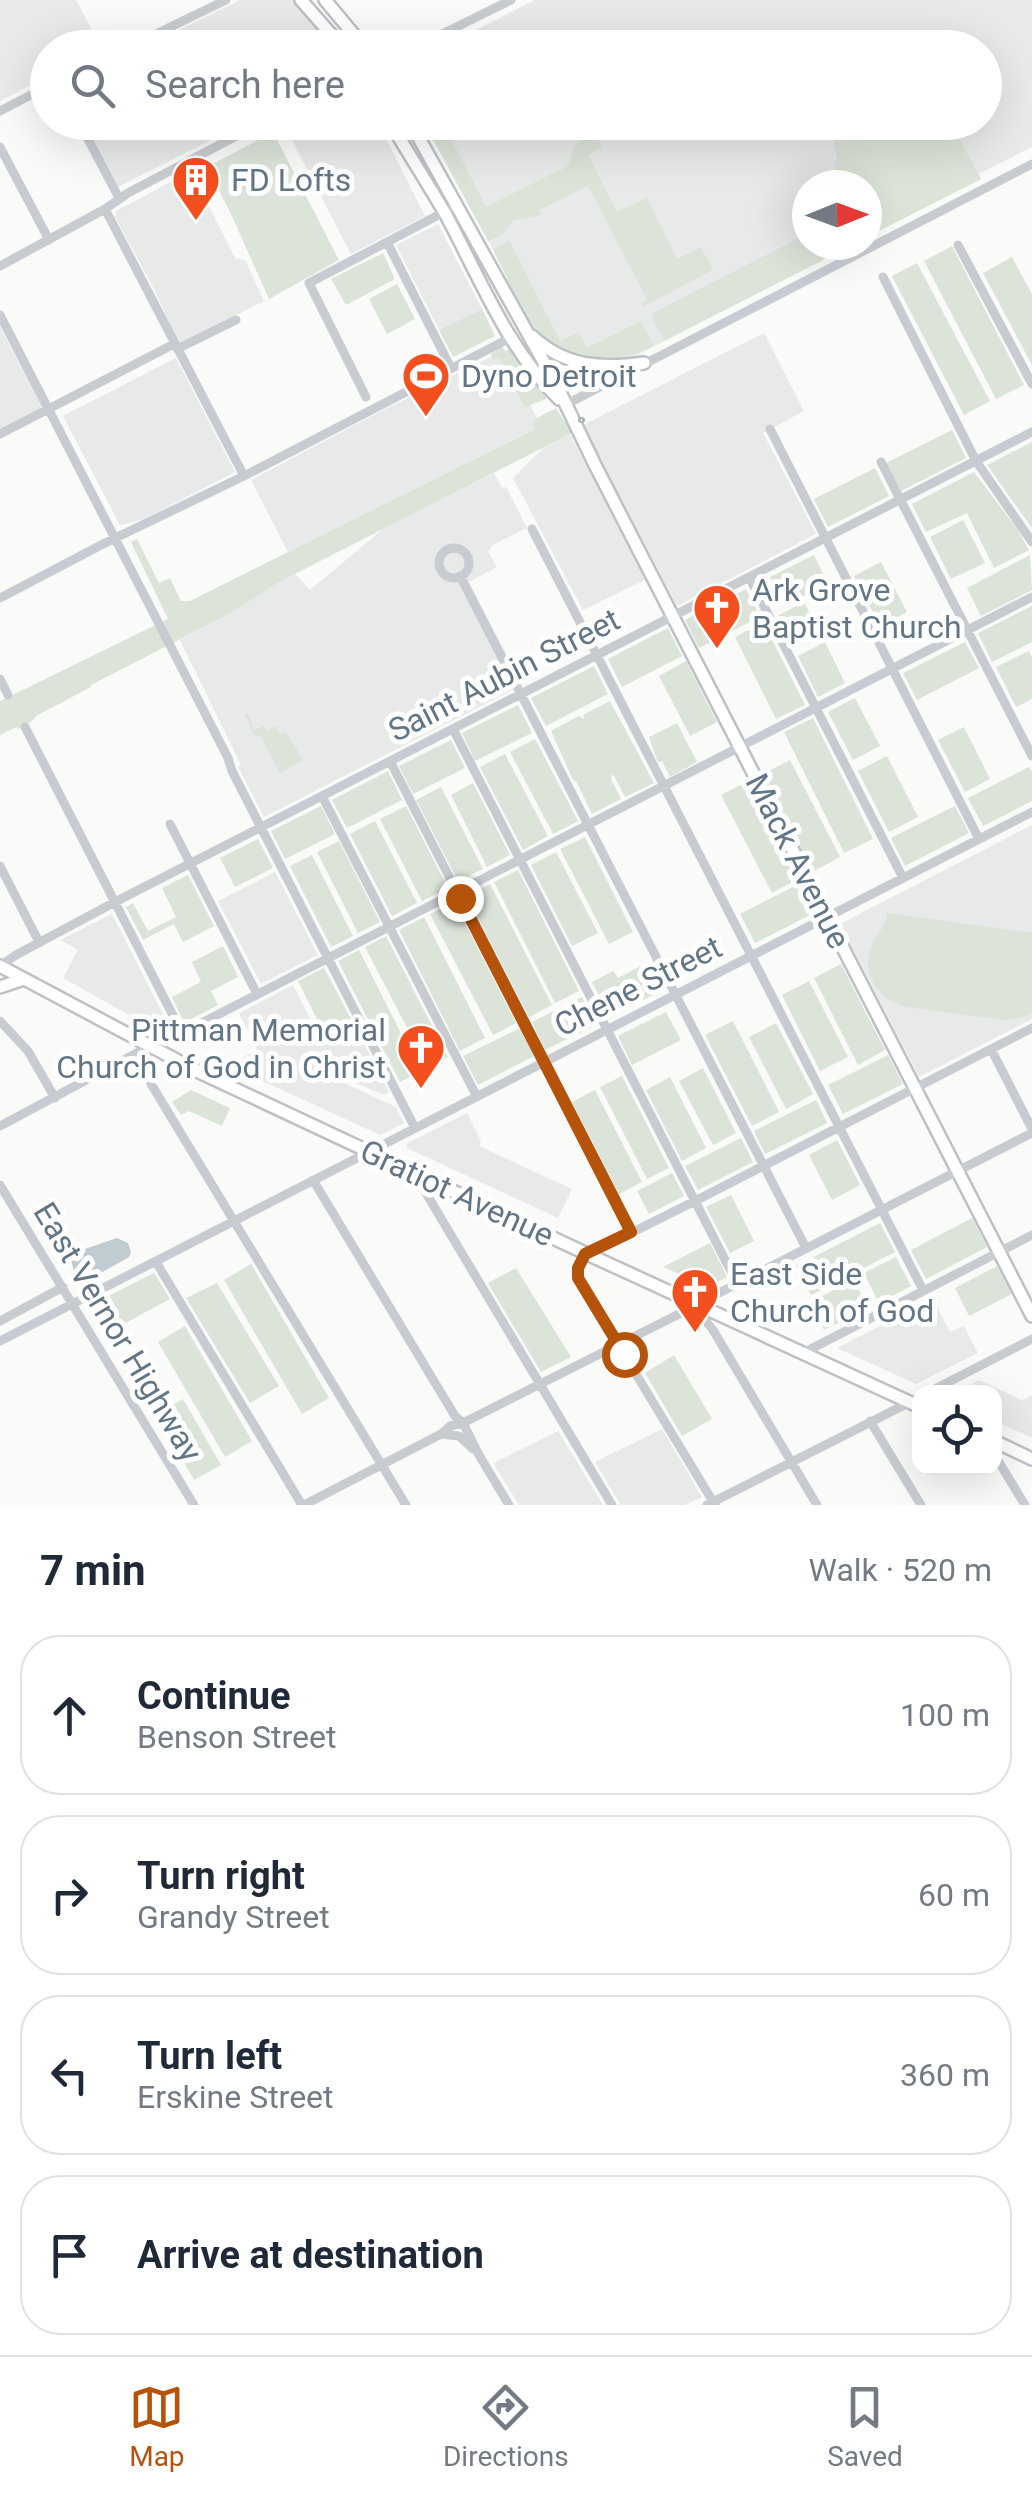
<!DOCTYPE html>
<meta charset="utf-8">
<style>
:root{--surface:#fff;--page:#f2f2f3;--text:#1f2937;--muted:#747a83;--line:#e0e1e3;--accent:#b45309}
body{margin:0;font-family:Roboto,sans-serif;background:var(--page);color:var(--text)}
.controls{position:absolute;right:30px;bottom:30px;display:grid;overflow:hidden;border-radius:20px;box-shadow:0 10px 40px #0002}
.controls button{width:90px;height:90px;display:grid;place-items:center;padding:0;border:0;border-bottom:2px solid var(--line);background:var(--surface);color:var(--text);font:50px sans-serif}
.compass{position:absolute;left:792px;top:170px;width:90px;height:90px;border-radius:50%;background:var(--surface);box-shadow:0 10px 40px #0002;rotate:89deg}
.stop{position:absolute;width:30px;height:30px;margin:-22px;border:8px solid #b45309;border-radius:50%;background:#fff}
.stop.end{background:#b45309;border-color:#fff;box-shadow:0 2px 10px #0008}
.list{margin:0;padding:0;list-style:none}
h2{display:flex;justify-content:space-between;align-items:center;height:130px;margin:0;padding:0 40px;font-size:42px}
h2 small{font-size:32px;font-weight:400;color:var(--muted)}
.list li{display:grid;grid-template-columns:65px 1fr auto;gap:30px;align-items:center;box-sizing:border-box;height:160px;margin:0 20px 20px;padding:0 20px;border:2px solid var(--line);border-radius:40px}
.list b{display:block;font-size:38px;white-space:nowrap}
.list p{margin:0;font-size:32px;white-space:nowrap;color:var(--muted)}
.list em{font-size:32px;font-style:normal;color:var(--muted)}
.icon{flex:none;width:55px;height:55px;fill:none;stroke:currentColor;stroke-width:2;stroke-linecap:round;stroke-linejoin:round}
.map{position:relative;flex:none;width:1032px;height:1505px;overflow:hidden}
.search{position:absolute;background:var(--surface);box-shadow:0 10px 40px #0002;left:30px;right:30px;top:30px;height:110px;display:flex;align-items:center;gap:25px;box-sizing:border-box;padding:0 35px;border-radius:55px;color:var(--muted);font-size:38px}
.sheet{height:850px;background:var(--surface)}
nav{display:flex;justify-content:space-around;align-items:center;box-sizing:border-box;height:140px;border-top:2px solid var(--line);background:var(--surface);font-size:28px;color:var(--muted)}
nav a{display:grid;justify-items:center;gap:5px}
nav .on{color:var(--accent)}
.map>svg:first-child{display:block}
.built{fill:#e8e9e9}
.green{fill:#dce3d8}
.water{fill:#c0ccd1}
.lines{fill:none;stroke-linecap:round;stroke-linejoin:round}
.major-casing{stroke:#bdc1c5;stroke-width:16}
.minor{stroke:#c8ccd0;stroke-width:9}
.major{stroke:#fff;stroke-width:11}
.rail-casing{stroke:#a9b0b6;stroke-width:6}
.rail{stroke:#fff;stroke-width:2.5;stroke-dasharray:8;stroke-linecap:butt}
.route{stroke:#b45309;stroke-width:12}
.labels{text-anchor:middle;stroke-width:10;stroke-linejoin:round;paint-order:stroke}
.poi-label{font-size:32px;fill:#627686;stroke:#fff;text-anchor:start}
.street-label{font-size:32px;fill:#627686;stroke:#fff}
</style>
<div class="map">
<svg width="1032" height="1505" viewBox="0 0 1032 1505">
<rect width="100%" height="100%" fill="#fafaf8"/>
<path class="built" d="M0,0H76L101,47L48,48L47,77L0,101Z
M240,0H296L337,48H142Z
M535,0H1032V147L979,174L981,179L867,237V185H807V245H852L635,356L624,359L568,352L548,340L529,321L469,202L424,123L984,122V48L442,47Z
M83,123H245L116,188Z
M294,123H378L425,216L351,254L285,127Z
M191,171L235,258L245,260L264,301L179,344L154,289L115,217L116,211Z
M438,224L482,309L439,330L396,245Z
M0,327L43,407L0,429Z
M764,333L804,411L763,433L816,534L677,606L583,425Z
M503,351L541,426L288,552L251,480L383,410Z
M176,358L235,472L142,520L120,525L63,416Z
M570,434L645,580L583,610L513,478L542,449Z
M494,473L502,488L506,487L527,528L493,545L488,552L497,567L469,582L522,685L264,817L238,767L241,765L180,640L231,613L277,582L295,574L310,590L383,529Z
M1032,825V1019L919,1077L840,924Z
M275,872L318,955L261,984L218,901Z
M112,914L171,1030L163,1034L63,978L78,950L60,940Z
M293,985L319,1036L351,1019L389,1092L384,1095L335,1074L333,1078L396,1107L404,1123L380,1135L228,1065L257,1050L239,1013Z
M467,1113L481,1141L479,1146L572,1189L558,1218L407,1148L406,1144Z
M933,1299L950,1332L964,1326L978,1353L916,1384L839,1349V1347Z
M979,1380L1022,1400L1032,1395V1438L995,1421L994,1392H954Z
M662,1429L702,1497L685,1505H621L595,1462Z
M558,1431L596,1493L603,1505H519L493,1463Z"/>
<path class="green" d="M831,122L951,123L981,179L867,237V185H829L837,158Z
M424,123H443L486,207L568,166L575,144L595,134L602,147L588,155L617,212L647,198L677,259L701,247L713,270L644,306L642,303L647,299L588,186L539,210L541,215L513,220L503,234L488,241Z
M273,132L339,260L269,299L231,214L207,167Z
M807,234V245H817L823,260L666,340L663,338L652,319L653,313Z
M509,240L560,341L579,332L587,348L641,321L654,346C610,368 557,365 529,320C515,298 505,273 493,250Z
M952,246L1024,385L996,399L924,261Z
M383,253L395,279L346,305L331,279Z
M1012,257L1032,294V365L983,273Z
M917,263L990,401L964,415L892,276Z
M397,284L415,319L387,334L369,299Z
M482,309L495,336L453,357L439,330Z
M502,346L505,351L511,349L546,396V399L525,407L500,358L492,360L491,354Z
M556,408L572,433L277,583L231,613L91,685V687L36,716L32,721L18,729L16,727L0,735V701L168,619L131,542L137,539L159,583L170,578L181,601H190L535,429L533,424L535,419Z
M952,430L966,458L901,491L886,463Z
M1032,442V528L987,465Z
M875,468L889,496L828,527L814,499Z
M974,472L1018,530L1029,550L994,568L967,513L926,532L912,504Z
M963,520L985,563L951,579L930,537Z
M814,555L828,584L784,606L770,577Z
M1030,555L1032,590L981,616L967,588Z
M881,562L907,612L880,626L854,576Z
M746,589L760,617L699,648L685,620Z
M804,602L820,633L793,647L777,616Z
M1032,606V642L992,662L978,633Z
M763,622L805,705L776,719L735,637Z
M668,628L682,656L622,687L608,659Z
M825,642L845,683L818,697L798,656Z
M965,642L979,668L917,700L903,673Z
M1029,651L1032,658V699L1016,707L996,667Z
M686,661L717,722L690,736L659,676Z
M594,666L608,694L546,726L531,698Z
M855,698L880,746L853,760L828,712Z
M610,701L654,783L625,797L613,774L611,779L621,799L592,814L576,781L573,780L551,731L579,716L584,719L583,715Z
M518,705L532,733L475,761L462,733Z
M247,713L255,730L264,726L267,730L276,726L280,735L286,732L303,760L280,773L260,735L255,737L245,715Z
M813,718L873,839L844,853L784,732Z
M677,723L697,762L670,777L662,761L658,762L657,760L649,737Z
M964,727L990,779L965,792L938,740Z
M535,739L578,821L553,834L510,752Z
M451,740L465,768L413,794L399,766Z
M505,754L548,836L523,850L480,767Z
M887,756L918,817L889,832L858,771Z
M790,760L840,857L812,872L763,774Z
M1029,767L1032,772V801L983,826L968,798Z
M388,771L402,800L347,828L332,800Z
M748,781L798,879L772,893L721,795Z
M473,783L510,855L487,867L451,795Z
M441,787L483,869L458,881L416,800Z
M321,806L335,834L285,859L271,831Z
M406,806L448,888L422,901L380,819Z
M955,806L969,833L905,866L891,838Z
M375,821L417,903L392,916L350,834Z
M585,837L633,932L609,944L560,849Z
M258,839L273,868L235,887L220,858Z
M339,841L380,922L358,933L317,852Z
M556,852L598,933L572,946L531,865Z
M312,855L353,936L331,947L290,866Z
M518,870L579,991L555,1003L494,882Z
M188,875L214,926L183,942L174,924L143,940L126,907L133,903L148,931L176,917L162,888Z
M801,883L816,912L755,943L740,914Z
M490,884L552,1005L529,1017L467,896Z
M454,902L516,1023L493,1035L430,914Z
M887,913L1032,933V1013L1020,1018L1005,1020L906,1007C877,1000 859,971 873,942C879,931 886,927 887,913Z
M424,917L485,1038L460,1051L399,930Z
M386,936L448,1057L428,1068L365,947Z
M223,946L238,977L211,991L218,1005L184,1023L172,997L201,982L192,962Z
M359,950L420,1071L400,1082L338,961Z
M649,962L663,990L610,1017L592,982L613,971L618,978Z
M841,964L885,1050L858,1065L814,978Z
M324,968L351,1019L324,1033L298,981Z
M809,981L848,1057L820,1071L782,995Z
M582,997L596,1025L545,1050L532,1022Z
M666,1012L681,1040L632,1065L618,1036Z
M733,1021L779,1112L752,1126L705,1035Z
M776,1023L813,1094L786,1109L749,1037Z
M520,1028L534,1056L478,1085L463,1056Z
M888,1055L903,1084L843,1114L828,1085Z
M703,1068L736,1133L713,1145L679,1081Z
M622,1076L669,1168L647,1179L600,1087Z
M670,1077L706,1148L682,1161L646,1090Z
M191,1090L230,1108L222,1126L189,1111L181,1115L172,1102Z
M595,1090L642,1182L619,1194L572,1102Z
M816,1100L827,1123L765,1154L754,1131Z
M741,1138L753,1162L698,1190L685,1166Z
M837,1140L860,1185L832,1200L809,1155Z
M672,1173L684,1196L649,1214L637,1191Z
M731,1195L754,1241L730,1253L706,1207Z
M972,1218L987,1247L926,1279L911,1250Z
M880,1223L895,1252L811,1295L796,1266Z
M710,1243L727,1277L708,1287L663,1267Z
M896,1257L911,1286L879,1303L864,1273Z
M251,1264L329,1398L302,1414L224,1280Z
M997,1266L1012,1294L969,1316L955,1288Z
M516,1268L571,1357L541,1372L488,1283Z
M154,1273L170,1299L105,1334L89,1306Z
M854,1280L868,1308L824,1330L810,1302Z
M217,1283L279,1386L250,1403L186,1298Z
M185,1326L252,1441L225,1457L158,1342Z
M674,1355L712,1419L682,1436L645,1373Z
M183,1399L221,1465L194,1480L156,1414Z"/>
<path class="water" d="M117,1238L128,1243L131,1252L129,1257L92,1278H82L74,1271L71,1260L76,1252Z"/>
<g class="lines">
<g class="major-casing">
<path id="major" d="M301,0L343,48
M325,0L365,48
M390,122C408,153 428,184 446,215C480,278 506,347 559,399
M410,122L556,384L595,465L1032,1316
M532,336C565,367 602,369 644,363
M0,966L199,1072L585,1253L920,1407
M0,987L24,979
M994,1441L1032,1459"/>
</g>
<path class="minor" d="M127,48L226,0
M414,48L511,0
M0,111L48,86
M79,122L119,198
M0,147L49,240
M105,209L244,476
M387,242L451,368
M958,245L1032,384
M0,266L105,209L128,193L263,122
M883,277L976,461L1032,542
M0,315L228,758L232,771L415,1128
M177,349L236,320
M366,397L309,283L450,209
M565,405L1032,164
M770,429L979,839
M0,434L174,344
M881,462L1032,756
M532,529L923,1290
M439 563a15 15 0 1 1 30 0a15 15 0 1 1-30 0Z
M460,576L806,1248
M749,577L903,878
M0,598L105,543L244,476L510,338
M0,679L8,695
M25,727L182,1033
M453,729L737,1283
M390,761L631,1232
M322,796L477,1097
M170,824L257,994
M0,866L39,942
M0,966L16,955L115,902L1032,432
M0,1021L28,1051L55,1098
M150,1046L146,1065L151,1084L406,1505
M991,1049L1032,1129
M0,1126L150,1046L182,1033L1032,597
M414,1173L612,1505
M313,1180L455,1416L463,1423L479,1455L509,1505
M0,1185L194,1505
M156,1262L302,1505
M691,1303L713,1330L817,1505
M0,1321L63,1287
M0,1341L1032,812
M803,1353L1032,1235
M929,1392L1032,1339
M870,1421L921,1505
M441,1434L459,1436L473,1449
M994,1454L1025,1505
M304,1505L441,1434L450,1426L463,1423L679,1314L689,1301L717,1294L1032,1133
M707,1505L920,1397
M715,1505L578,1278V1268L585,1253L609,1244L695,1201L1032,1028"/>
<use href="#major" class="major"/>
<g class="rail-casing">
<path id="rail" d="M581,420H582"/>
</g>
<use href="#rail" class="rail"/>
</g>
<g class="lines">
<path class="route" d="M460,898L631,1232L585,1254L578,1268V1278L624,1354"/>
</g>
<defs>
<g id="building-pin" transform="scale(2.5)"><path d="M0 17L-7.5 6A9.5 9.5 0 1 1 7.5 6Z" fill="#f44f1e" stroke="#fff"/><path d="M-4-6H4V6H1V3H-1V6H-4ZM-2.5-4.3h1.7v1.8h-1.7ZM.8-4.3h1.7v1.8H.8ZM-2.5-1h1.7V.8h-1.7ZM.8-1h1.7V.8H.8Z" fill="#fff"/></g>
<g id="stadium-pin" transform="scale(2.5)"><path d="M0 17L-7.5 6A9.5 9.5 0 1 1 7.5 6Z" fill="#f44f1e" stroke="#fff"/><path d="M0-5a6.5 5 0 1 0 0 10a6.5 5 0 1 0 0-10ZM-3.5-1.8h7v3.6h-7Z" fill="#fff"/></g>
<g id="church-pin" transform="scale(2.5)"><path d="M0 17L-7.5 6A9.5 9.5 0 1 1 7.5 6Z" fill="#f44f1e" stroke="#fff"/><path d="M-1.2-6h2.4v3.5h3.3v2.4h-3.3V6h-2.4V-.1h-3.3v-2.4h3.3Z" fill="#fff"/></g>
</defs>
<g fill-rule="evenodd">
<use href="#building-pin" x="196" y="180"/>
<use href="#stadium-pin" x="426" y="376"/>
<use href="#church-pin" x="717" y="608"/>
<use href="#church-pin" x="421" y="1048"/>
<use href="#church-pin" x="695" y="1292"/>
</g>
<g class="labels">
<g class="poi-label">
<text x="231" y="191">FD Lofts</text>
<text x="461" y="387">Dyno Detroit</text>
<text x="752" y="601">Ark Grove<tspan x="752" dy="37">Baptist Church</tspan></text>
<text x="386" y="1041" text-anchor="end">Pittman Memorial<tspan x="386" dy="37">Church of God in Christ</tspan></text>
<text x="730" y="1285">East Side<tspan x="730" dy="37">Church of God</tspan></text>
</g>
<g class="street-label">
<text transform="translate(504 675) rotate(-27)" y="11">Saint Aubin Street</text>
<text transform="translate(798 861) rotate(63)" y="11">Mack Avenue</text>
<text transform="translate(638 986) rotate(-27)" y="11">Chene Street</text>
<text transform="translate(457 1193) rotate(25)" y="11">Gratiot Avenue</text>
<text transform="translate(118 1332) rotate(59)" y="11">East Vernor Highway</text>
</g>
</g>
</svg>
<div class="controls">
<button><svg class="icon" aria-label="locate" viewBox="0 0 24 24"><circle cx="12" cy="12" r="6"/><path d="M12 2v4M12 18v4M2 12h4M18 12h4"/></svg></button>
</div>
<svg class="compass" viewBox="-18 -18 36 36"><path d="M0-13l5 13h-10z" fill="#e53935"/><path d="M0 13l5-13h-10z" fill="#747a83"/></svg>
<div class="stop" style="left:624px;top:1354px"></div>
<div class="stop end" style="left:460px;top:898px"></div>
<div class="search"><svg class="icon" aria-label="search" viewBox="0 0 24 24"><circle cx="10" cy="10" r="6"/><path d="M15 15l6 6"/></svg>Search here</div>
</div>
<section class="sheet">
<h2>7 min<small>Walk · 520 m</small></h2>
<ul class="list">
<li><svg class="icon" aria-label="ahead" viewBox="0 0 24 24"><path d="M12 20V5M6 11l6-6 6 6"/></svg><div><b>Continue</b><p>Benson Street</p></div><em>100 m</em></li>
<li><svg class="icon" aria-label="right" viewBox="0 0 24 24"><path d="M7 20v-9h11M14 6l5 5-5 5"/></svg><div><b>Turn right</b><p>Grandy Street</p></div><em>60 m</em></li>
<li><svg class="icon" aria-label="left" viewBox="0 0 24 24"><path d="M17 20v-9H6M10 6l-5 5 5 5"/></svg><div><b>Turn left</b><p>Erskine Street</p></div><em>360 m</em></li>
<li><svg class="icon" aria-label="arrive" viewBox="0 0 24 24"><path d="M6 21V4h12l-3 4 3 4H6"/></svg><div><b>Arrive at destination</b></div></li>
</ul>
</section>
<nav>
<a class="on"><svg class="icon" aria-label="map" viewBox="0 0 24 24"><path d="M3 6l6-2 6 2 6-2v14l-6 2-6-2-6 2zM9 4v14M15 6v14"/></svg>Map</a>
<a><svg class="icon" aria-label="directions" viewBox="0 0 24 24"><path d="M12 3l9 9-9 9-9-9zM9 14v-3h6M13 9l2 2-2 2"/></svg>Directions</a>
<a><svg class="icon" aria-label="saved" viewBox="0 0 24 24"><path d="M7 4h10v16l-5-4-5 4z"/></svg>Saved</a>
</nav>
